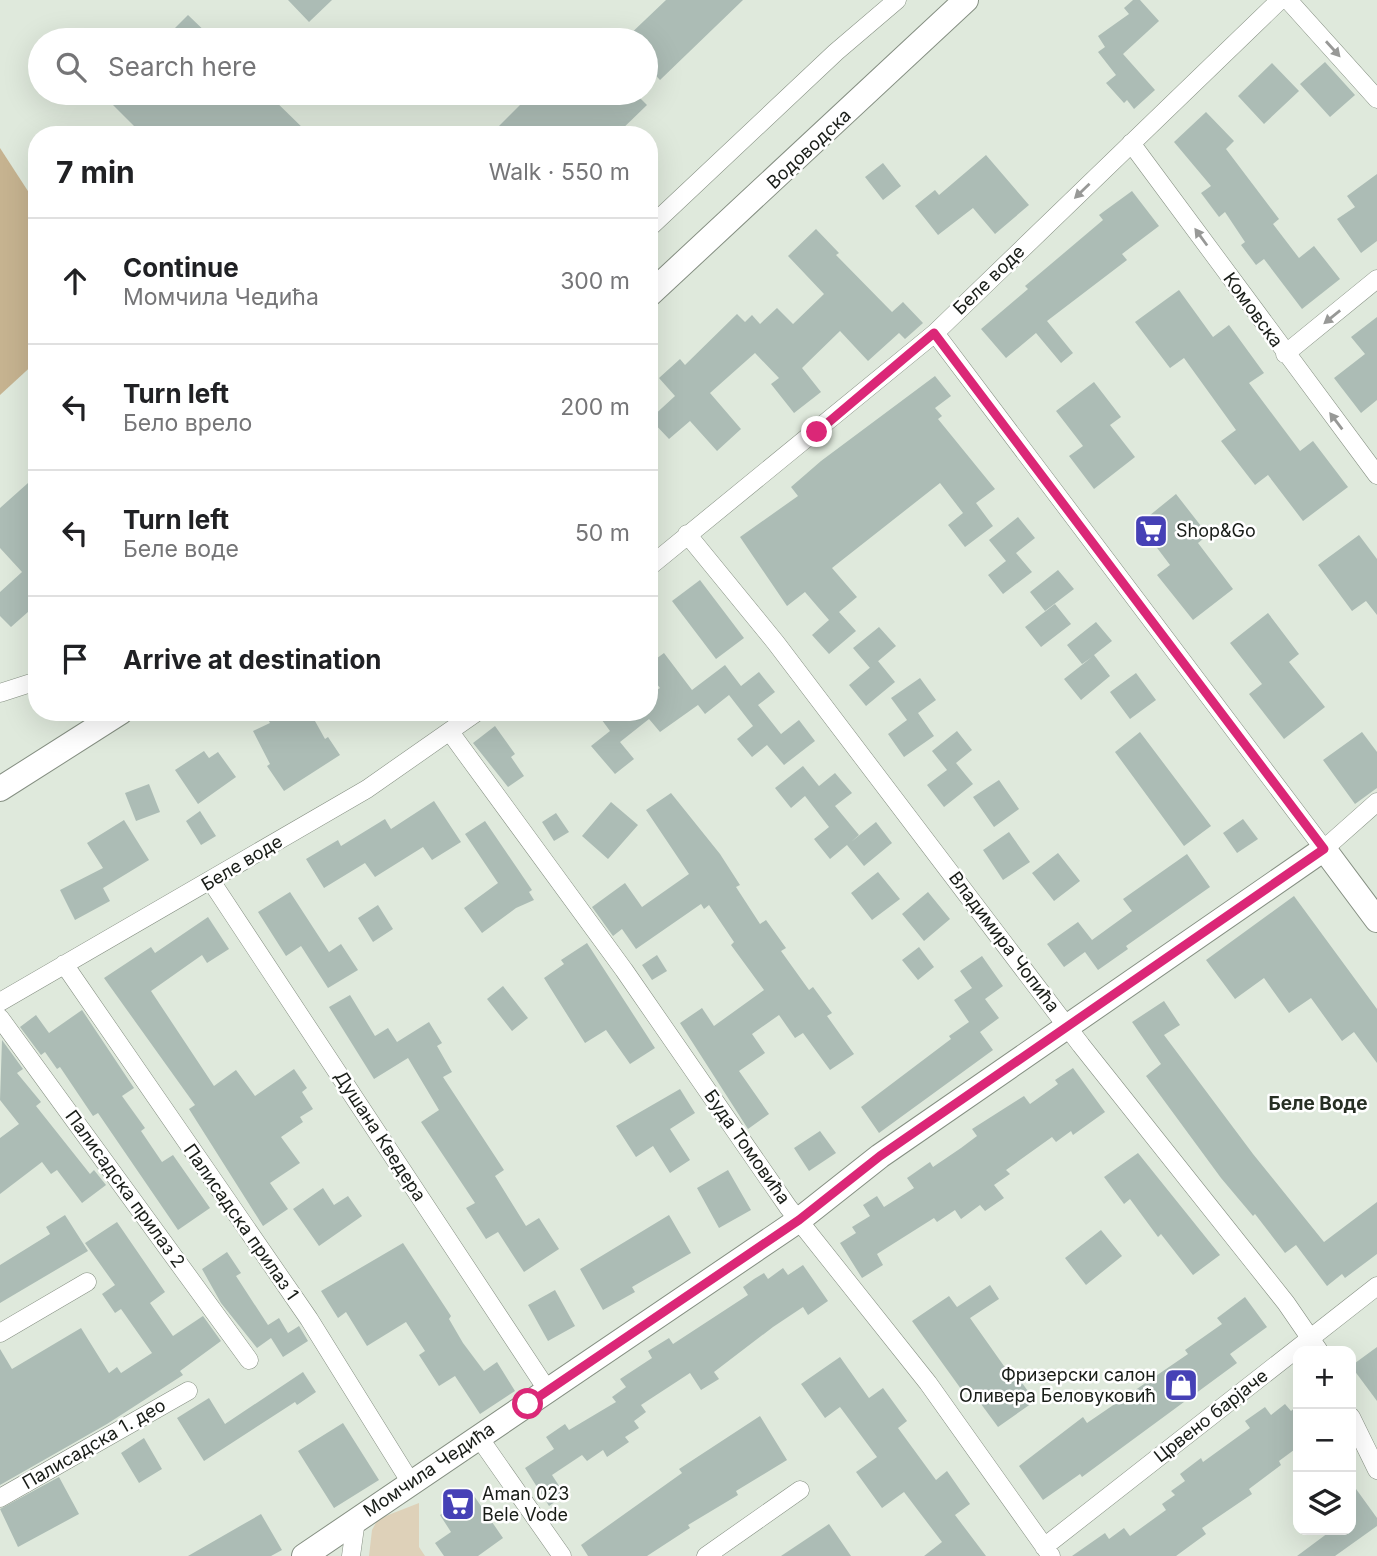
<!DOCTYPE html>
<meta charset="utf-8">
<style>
:root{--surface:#fff;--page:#f2f2f2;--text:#202124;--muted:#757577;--line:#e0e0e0}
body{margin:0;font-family:Inter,sans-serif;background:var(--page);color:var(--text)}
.controls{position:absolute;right:21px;bottom:21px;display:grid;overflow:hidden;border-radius:14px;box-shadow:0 7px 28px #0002}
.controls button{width:63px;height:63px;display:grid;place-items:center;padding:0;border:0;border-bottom:2px solid var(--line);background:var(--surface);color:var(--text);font:35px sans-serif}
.stop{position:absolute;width:21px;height:21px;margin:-16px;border:5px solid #db2777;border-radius:50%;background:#fff}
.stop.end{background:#db2777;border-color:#fff;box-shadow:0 2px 7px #0008}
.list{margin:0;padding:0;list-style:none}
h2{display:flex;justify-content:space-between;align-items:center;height:91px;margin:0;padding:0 28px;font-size:30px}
h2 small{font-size:23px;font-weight:400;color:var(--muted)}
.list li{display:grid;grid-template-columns:46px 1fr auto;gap:21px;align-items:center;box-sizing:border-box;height:126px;padding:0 28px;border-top:2px solid var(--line)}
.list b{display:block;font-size:26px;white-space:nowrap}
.list p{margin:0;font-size:23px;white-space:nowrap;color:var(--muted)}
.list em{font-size:23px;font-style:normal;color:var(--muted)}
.icon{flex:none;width:38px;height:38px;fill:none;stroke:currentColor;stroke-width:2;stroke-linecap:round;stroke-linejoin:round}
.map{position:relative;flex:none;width:1377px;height:1556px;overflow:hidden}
.search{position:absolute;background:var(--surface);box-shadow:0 7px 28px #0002;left:28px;top:28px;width:630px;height:77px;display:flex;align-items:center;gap:18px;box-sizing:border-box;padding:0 24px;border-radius:38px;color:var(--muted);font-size:26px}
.panel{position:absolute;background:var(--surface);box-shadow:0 7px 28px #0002;left:28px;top:126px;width:630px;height:595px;border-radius:28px}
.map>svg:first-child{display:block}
.green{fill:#ded1b9}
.forest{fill:#c6b390}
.building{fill:#acbcb5}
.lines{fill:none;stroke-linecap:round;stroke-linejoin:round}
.street-casing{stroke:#858f82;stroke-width:19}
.secondary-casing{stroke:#858f82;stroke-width:26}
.street{stroke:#fff;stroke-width:18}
.secondary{stroke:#fff;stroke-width:24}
.oneway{fill:#989997}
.route{stroke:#db2777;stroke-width:9}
.labels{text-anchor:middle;stroke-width:5;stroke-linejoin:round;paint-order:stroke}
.street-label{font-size:18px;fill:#191d18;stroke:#fff}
.poi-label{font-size:18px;fill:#191d18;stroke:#fff;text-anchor:start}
.neighbourhood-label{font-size:19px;font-weight:bold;fill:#272f24;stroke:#fff}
</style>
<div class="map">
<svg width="1377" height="1556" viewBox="0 0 1377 1556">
<rect width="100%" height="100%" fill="#dfe9dc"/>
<path class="green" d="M419,1503V1547L425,1556H369L372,1530L378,1519Z"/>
<path class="forest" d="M0,148L37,205V361L0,395Z"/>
<path class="building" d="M288,0H332L309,22Z
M666,0H743L660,80L646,65V40H624Z
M1133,0H1140L1159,21L1123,54L1155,90L1134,109L1127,100L1124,103L1106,83L1116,75L1098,52L1105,47L1098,36L1129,14L1124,8Z
M188,15L214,40H163Z
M1325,62L1355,95L1330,117L1300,84Z
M1272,63L1299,91L1264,124L1238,96Z
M101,93H267L310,135H143Z
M532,93H635L647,105L616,135H490Z
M1206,112L1234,141L1226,149L1279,219L1273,224L1299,258L1314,246L1340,279L1302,309L1264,259L1256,265L1241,245L1245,242L1225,212L1219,217L1201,193L1211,186L1174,142Z
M986,155L1029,205L995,234L973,208L938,235L915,206L935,190L939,195Z
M883,163L901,186L883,200L865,177Z
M1377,174V241L1361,253L1337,219L1355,207L1347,196Z
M1132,191L1159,226L1122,254L1127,260L1047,321L1073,353L1061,363L1036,333L1006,358L981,329L1028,289L1025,286L1103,220L1099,215Z
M816,229L839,253L836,255L892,312L903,302L923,323L905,339L899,333L868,361L840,331L802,368L821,392L794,413L771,384L779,378L755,353L710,393L741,429L717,451L690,421L669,439L650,419L675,396L659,378L680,359L685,365L737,314L745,322L752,315L760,324L777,308L793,324L824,294L788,256Z
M1179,290L1213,337L1229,325L1264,373L1249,383L1300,451L1313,441L1348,487L1303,521L1268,475L1255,485L1221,441L1236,430L1184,358L1170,368L1135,322Z
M1377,317V400L1361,413L1334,378L1365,354L1351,337Z
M935,376L951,396L935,408L942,416L938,419L995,489L976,503L993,526L965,547L948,525L963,513L940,483L832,568L857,597L839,612L856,631L829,654L812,635L829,620L805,592L787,606L740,537L798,496L791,487L821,461Z
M1094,382L1121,417L1110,425L1135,457L1094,489L1069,456L1083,446L1056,411Z
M37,475V604L11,627L0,616V592L22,572L0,548V508Z
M1176,494L1208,535L1198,543L1233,589L1193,620L1157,575L1170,565L1139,524Z
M1018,517L1035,538L1016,553L1032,572L1003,594L988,575L1006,561L989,540Z
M1359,535L1377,559V615L1366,601L1352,611L1318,565Z
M1058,570L1074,589L1045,611L1030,592Z
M700,580L744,638L716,659L672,601Z
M1055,604L1071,624L1041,647L1025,627Z
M1268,613L1299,654L1289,662L1325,707L1284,739L1249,694L1262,684L1230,643Z
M1096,622L1112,641L1094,655L1110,676L1081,700L1064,679L1092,657L1082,664L1067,645Z
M879,627L896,646L870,668L853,648Z
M664,653L692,690L725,665L741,686L759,672L775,692L758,705L781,734L799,720L815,741L784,765L767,745L752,757L737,739L753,726L729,695L705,714L698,705L660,732L649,719L620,742L634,759L615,774L591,746L610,731L596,712H649V695L660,688L649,674V664Z
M878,661L895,682L866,706L849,685Z
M1136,673L1156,700L1130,719L1110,692Z
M920,678L936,700L918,713L934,736L904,757L888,734L907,720L891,698Z
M264,712H310L325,739L328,737L340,755L284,791L267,766L270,764L253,731L270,723Z
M495,726L515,754L511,757L524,776L508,787L473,743Z
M957,731L972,750L956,763L973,784L944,807L927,785L947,770L932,751Z
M1140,732L1211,826L1184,846L1115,752Z
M1362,732L1377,752V788L1355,804L1323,760Z
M204,751L209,758L218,752L236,777L198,804L175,770Z
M803,766L819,786L835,773L852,793L835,806L859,835L851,842L876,822L892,843L864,866L847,845L830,859L814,839L829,827L805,796L791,808L775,788Z
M999,780L1019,809L994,827L973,797Z
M149,784L160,812L136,821L125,793Z
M671,793L720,854L740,885L736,887L760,924L766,920L786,948L781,951L809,990L813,987L832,1013L827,1016L854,1054L830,1070L803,1033L795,1038L779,1015L752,1034L765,1053L739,1071L769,1114L748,1129L680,1023L702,1008L714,1026L764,990L731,945L734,942L709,905L704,909L701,904L636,949L622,929L613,936L592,907L625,883L642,907L689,874L646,810Z
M434,801L461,842L432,860L423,847L375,877L365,863L324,888L306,859L338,840L341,846L385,819L391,829Z
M611,802L638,825L608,859L582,836Z
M200,811L216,836L201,845L186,821Z
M556,813L569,832L554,841L542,822Z
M1243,819L1258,839L1237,853L1223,833Z
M124,820L149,860L103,888L110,901L75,920L60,890L103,868L87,843Z
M485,821L532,890L529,892L534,900L516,908L482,933L464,908L498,883L465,834Z
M1009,832L1030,862L1003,880L983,850Z
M1058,853L1080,881L1054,901L1032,873Z
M1187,854L1210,887L1126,946L1128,949L1098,970L1085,952L1064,967L1047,944L1078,922L1092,940L1132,911L1123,899Z
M878,872L900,899L872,920L851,893Z
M290,892L329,952L341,944L358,970L328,988L301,946L286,956L258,912Z
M928,892L950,919L924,941L902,914Z
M1294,896L1377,1009V1063L1354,1032L1342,1041L1311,998L1289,1013L1264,978L1235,999L1206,960Z
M378,905L393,929L373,942L358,918Z
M208,917L229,949L207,963L202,955L151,991L214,1086L236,1070L255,1096L294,1069L307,1088L302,1092L313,1109L300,1117L303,1122L281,1137L300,1163L270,1183L288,1209L263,1226L189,1109L195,1105L104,978L151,947L155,953Z
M587,943L655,1048L630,1064L606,1030L585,1043L544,978L564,964L561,960Z
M919,947L934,967L918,980L902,960Z
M657,955L667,971L652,980L642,965Z
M982,956L1003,986L985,999L999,1018L980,1032L993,1050L879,1133L861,1107L951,1039L949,1036L969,1022L954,1000L972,988L960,971Z
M503,986L528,1018L512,1031L487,999Z
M350,995L375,1036L388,1028L397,1042L429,1022L442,1043L437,1046L452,1072L443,1077L504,1170L495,1176L526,1226L539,1218L559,1249L524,1272L498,1232L486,1239L466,1208L475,1203L421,1122L439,1110L408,1058L374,1079L329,1007Z
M1164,1001L1180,1025L1164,1035L1253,1154L1324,1242L1377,1202V1254L1345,1278L1342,1274L1327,1286L1296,1245L1285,1253L1255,1214L1253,1216L1221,1178L1146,1076L1161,1064L1132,1022Z
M82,1010L134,1088L122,1096L145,1128L141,1131L162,1162L173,1155L210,1208L178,1230L98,1113L93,1116L60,1067L57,1069L45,1052L41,1055L20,1027L36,1015L49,1033Z
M2,1040L23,1069L17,1073L41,1102L36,1106L90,1174L94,1170L106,1185L82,1203L57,1170L51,1174L42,1162L0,1194V1138L19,1124L0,1100Z
M1073,1068L1105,1112L1073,1135L1071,1131L1056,1142L1052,1137L1006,1170L1010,1174L994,1185L1004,1198L985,1211L980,1205L961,1219L955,1210L937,1222L934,1218L877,1254L883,1265L862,1278L840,1243L856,1233L852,1227L870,1216L863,1205L877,1196L884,1207L914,1188L907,1178L930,1162L933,1167L961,1148L977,1136L972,1129L1024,1096L1030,1104L1058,1084L1055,1080Z
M680,1089L695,1113L670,1129L690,1160L670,1173L653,1146L636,1157L616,1126Z
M820,1131L836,1153L809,1171L794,1148Z
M1138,1153L1220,1255L1193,1275L1161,1234L1158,1237L1130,1199L1124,1204L1104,1177Z
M728,1170L751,1210L719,1228L697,1188Z
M323,1188L334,1205L348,1196L362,1216L319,1246L293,1209Z
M65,1215L88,1251L0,1303V1265L50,1234L46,1227Z
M669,1215L691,1253L632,1287L635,1292L603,1310L580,1269Z
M117,1222L165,1292L150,1303L173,1336L203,1316L221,1341L180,1371L183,1375L107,1424L0,1485V1349L12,1369L81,1328L109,1373L117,1367L121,1373L152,1353L121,1309L115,1313L102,1294L115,1285L85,1243Z
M1101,1230L1122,1256L1086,1285L1065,1258Z
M403,1243L451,1316L449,1319L463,1343L484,1371L497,1362L515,1391L480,1414L455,1376L439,1386L419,1355L425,1351L406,1322L367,1346L346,1312L338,1318L321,1291Z
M227,1252L241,1273L236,1276L268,1325L279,1318L288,1333L299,1326L308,1341L283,1357L271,1338L257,1348L221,1303L202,1269Z
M803,1265L828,1301L808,1315L803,1307L773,1327L714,1372L719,1379L701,1390L690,1373L641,1405L646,1412L634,1421L639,1428L625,1437L629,1442L607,1457L603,1450L587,1461L582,1455L552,1475L565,1495L549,1506L525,1468L554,1449L546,1437L565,1424L569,1430L616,1402L612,1397L626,1387L620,1379L652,1358L648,1351L669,1338L673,1344L748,1295L743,1287L754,1279L764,1273L768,1279L783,1268L788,1275Z
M990,1285L999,1299L970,1318L1011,1376L1015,1373L1035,1401L998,1427L967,1385L961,1389L912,1321L949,1296L957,1307Z
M555,1290L575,1326L548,1341L528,1305Z
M1245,1297L1267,1327L1230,1354L1237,1363L1082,1477L1080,1474L1043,1500L1019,1466L1083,1417L1087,1423L1188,1354L1185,1350L1222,1324L1217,1318Z
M1377,1347V1401L1351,1366Z
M840,1357L869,1398L883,1388L907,1421L898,1428L936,1480L947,1471L970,1504L955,1515L986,1556H924L942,1542L904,1492L882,1508L856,1472L877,1457L840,1407L825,1418L801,1384Z
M303,1372L316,1392L297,1405L295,1402L204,1461L177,1418L209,1398L225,1424Z
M1285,1404L1291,1411L1298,1405V1447L1279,1461L1281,1465L1249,1489L1252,1494L1202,1528L1206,1534L1176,1556H1072L1105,1533L1109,1539L1124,1528L1130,1536L1166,1510L1162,1504L1175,1495L1171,1491L1185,1481L1180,1474L1201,1458L1203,1462L1250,1428L1245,1421L1265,1407L1271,1415Z
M760,1416L787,1460L736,1491L738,1495L688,1525L690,1528L647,1556H588L581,1545L682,1473L679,1469Z
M343,1423L379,1480L334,1508L298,1451Z
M144,1438L162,1469L139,1483L121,1453Z
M59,1477L79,1514L18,1547L0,1509Z
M1351,1482L1377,1518V1526L1335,1556H1297L1332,1530H1351Z
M472,1493L503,1538L478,1556H444L435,1543L451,1532L440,1515Z
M261,1514L282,1550L271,1556H188Z
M829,1524L851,1556H781Z"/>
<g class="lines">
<g class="street-casing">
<path id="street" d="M1288,0L1377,99
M1131,143L1377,475
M649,228L836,52L897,0
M935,333L1324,849L1377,802
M1285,354L1377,279
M687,534L776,643L1081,1045L1286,1303L1319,1351
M649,567L935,333L1280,0
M0,693L37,681
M450,732L624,970L788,1207L928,1383L1051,1556
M211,881L548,1391
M64,964L309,1319L411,1483
M0,1002L367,789L477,712
M0,1018L249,1360
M0,1333L87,1282
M1351,1417L1377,1470
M478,1436L562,1556
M0,1498L188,1391
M1044,1547L1377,1286
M351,1556L356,1520
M706,1556L800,1490"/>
</g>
<g class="secondary-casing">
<path id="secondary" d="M649,295L966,0
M0,789L121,712
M304,1556L799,1220L880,1156L1324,849L1377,920"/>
</g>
<use href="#street" class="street"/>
<use href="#secondary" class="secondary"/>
</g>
<defs><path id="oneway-solid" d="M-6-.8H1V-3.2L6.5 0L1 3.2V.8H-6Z" transform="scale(1.75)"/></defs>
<g class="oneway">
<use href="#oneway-solid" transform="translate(1333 49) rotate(48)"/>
<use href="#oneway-solid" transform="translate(1082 191) rotate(136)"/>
<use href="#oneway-solid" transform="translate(1201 237) rotate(-126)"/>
<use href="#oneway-solid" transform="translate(1332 317) rotate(141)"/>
<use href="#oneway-solid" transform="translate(1336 421) rotate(-127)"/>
</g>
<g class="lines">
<path class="route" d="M528,1404L799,1220L880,1156L1324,849L934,333L817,432"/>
</g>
<defs>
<g id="supermarket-square" transform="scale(1.75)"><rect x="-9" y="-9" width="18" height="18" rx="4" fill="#4641b6" stroke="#fff"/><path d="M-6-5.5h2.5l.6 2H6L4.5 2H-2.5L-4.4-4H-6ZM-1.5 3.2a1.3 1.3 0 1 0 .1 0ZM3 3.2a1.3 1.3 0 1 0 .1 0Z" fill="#fff"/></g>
<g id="shop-square" transform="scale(1.75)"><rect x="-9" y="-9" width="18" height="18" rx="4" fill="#4641b6" stroke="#fff"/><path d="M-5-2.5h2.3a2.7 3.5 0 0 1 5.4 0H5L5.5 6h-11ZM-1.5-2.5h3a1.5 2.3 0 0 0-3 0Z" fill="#fff"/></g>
</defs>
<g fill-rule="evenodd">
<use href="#supermarket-square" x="1151" y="531"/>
<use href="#shop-square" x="1181" y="1385"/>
<use href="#supermarket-square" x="458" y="1504"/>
</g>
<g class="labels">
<g class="street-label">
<text transform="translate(809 149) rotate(-43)" y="6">Водоводска</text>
<text transform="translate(989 280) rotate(-44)" y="6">Беле воде</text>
<text transform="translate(1253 310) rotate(54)" y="6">Комовска</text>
<text transform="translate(242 863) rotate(-31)" y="6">Беле воде</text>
<text transform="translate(1004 942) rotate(53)" y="6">Владимира Чопића</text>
<text transform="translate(380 1136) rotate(57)" y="6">Душана Кведера</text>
<text transform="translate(747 1147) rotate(55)" y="6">Буда Томовића</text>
<text transform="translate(125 1189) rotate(54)" y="6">Палисадска прилаз 2</text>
<text transform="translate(241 1222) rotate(55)" y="6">Палисадска прилаз 1</text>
<text transform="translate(1211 1416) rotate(-38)" y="6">Црвено барјаче</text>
<text transform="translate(94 1444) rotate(-30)" y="6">Палисадска 1. део</text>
<text transform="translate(429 1470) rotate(-34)" y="6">Момчила Чедића</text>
</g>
<g class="poi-label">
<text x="1176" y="537">Shop&amp;Go</text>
<text x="1156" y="1381" text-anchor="end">Фризерски салон<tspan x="1156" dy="21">Оливера Беловуковић</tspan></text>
<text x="482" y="1500">Aman 023<tspan x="482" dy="21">Bele Vode</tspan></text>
</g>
<g class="neighbourhood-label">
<text x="1318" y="1110">Беле Воде</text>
</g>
</g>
</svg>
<div class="controls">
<button>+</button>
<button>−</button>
<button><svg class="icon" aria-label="layers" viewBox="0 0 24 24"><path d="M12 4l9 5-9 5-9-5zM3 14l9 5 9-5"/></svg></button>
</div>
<div class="stop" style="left:528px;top:1404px"></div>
<div class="stop end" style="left:817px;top:432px"></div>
<div class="search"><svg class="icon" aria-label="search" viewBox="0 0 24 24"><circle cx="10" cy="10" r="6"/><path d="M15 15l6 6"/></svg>Search here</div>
<section class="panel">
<h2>7 min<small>Walk · 550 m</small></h2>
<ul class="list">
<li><svg class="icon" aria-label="ahead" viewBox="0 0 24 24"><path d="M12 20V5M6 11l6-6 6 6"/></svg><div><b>Continue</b><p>Момчила Чедића</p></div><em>300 m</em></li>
<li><svg class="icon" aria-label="left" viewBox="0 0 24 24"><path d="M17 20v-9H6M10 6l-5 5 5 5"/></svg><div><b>Turn left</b><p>Бело врело</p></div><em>200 m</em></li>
<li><svg class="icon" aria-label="left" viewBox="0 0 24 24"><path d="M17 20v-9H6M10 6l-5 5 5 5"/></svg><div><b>Turn left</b><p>Беле воде</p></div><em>50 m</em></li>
<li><svg class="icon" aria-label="arrive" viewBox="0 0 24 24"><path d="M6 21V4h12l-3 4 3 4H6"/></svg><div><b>Arrive at destination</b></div></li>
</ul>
</section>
</div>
